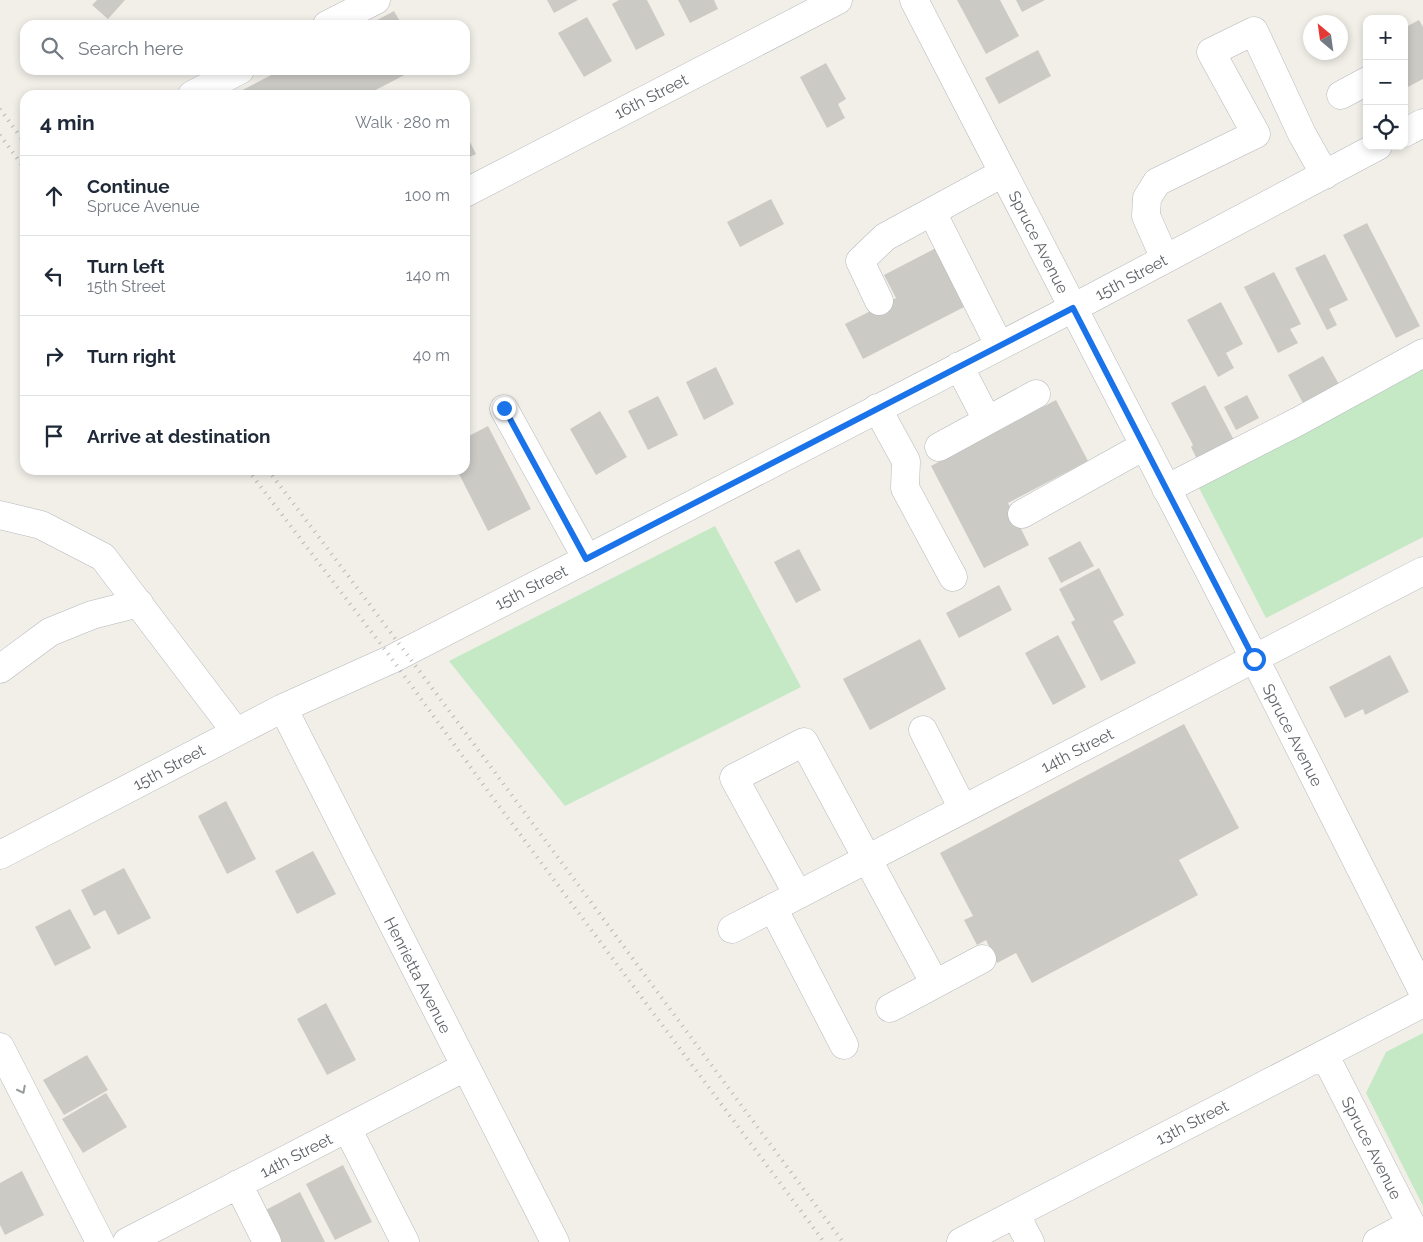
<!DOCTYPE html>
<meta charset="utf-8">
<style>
:root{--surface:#fff;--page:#f6f6f7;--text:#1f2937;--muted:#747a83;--line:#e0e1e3}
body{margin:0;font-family:Raleway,sans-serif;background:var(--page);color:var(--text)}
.controls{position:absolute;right:15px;top:15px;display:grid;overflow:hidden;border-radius:10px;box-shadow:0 2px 8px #0003}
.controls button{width:45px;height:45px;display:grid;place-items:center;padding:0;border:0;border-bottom:1px solid var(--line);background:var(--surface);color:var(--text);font:25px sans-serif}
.compass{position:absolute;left:1303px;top:15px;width:45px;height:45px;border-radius:50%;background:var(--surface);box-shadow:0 2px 8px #0003;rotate:331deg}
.stop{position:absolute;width:15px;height:15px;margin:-11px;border:4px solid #1a73e8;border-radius:50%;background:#fff}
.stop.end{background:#1a73e8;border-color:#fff;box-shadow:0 1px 5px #0008}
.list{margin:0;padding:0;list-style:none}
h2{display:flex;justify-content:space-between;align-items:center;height:65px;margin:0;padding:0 20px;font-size:21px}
h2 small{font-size:16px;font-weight:400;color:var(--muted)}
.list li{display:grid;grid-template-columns:32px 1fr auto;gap:15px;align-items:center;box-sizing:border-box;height:80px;padding:0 20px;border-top:1px solid var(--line)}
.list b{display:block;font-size:19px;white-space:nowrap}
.list p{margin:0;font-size:16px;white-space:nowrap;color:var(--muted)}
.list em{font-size:16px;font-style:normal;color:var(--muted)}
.icon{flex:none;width:28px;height:28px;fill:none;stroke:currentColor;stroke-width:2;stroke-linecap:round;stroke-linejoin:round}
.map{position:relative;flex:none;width:1423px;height:1242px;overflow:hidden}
.search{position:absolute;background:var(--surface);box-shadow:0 2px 8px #0003;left:20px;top:20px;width:450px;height:55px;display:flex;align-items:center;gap:12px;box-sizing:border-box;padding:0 18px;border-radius:15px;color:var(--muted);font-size:19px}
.panel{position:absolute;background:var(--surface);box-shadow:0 2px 8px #0003;left:20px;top:90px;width:450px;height:385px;border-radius:15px}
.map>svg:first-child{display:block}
.green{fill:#c5e8c5}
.building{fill:#cccac5}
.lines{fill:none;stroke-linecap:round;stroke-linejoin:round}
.minor-casing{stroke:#b5b8bc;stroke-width:29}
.minor{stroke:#fff;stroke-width:28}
.rail{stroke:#b6b7b8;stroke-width:4;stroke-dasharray:1 6;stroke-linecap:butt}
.oneway{stroke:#979a9d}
.route{stroke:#1a73e8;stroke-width:6}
.labels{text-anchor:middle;stroke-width:4;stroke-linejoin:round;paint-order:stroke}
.street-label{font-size:16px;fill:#5f6368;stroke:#fff}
</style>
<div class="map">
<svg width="1423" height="1242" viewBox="0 0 1423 1242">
<rect width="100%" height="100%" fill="#f1efe8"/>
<path class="green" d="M1423,365V537L1266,618L1196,482Z
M715,526L801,687L565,806L449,661Z
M1423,1033V1206L1366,1093L1386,1052Z"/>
<path class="building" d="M97,0H125L108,19L92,5Z
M547,0H578L554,13Z
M619,0H647L665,35L636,50L612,4Z
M678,0H714L718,9L690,23Z
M957,0H1000L1019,36L986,54Z
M1016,0H1045L1022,12Z
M394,11L402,25H368Z
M587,17L612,61L584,77L558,33Z
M1419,20L1423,27V79L1404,89V28Z
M1038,50L1051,76L999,104L985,78Z
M826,63L846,99L838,104L845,118L827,128L800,77Z
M281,70H414L366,95H233Z
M465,132L476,154L465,159Z
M771,199L784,224L740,247L727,222Z
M1367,223L1420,326L1396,338L1343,235Z
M938,247L968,305L863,359L845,324L896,298L884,275Z
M1325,254L1348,300L1329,309L1337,325L1327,330L1295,268Z
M1274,272L1301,324L1290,329L1298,343L1278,353L1244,287Z
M1221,302L1243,344L1226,353L1234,368L1218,377L1187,320Z
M1323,356L1340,386L1304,405L1288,375Z
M716,367L734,404L704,420L686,382Z
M1205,385L1236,444L1199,463L1191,447L1193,445L1171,403Z
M1247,395L1259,418L1236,430L1224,407Z
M658,396L678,435L648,450L628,411Z
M1056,400L1088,461L1008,503L1029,545L984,568L931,466Z
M600,411L627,457L596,475L570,429Z
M488,426L531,509L488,531L457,470H465V438Z
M1080,541L1094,566L1061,583L1048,558Z
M799,549L821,590L796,603L774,562Z
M1099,568L1124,615L1113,621L1136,663L1101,681L1071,622L1075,620L1059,589Z
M999,585L1012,610L959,638L946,613Z
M1058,635L1086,687L1053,705L1025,653Z
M920,639L946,689L870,730L843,679Z
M1390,655L1409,692L1365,715L1363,709L1345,718L1329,687Z
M1184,724L1239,828L1179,860L1198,895L1032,983L1016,953L997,963L986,940L977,945L964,920L973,916L940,853Z
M226,801L256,859L227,874L198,816Z
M313,851L336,894L297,914L275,871Z
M124,868L151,918L118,935L105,910L94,916L81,890Z
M70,909L91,948L55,966L35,927Z
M326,1003L356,1060L327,1075L297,1019Z
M87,1055L108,1090L64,1115L43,1080Z
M106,1093L127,1127L83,1153L62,1119Z
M343,1165L372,1222L335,1240L306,1184Z
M22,1171L44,1215L5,1235L0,1225V1183Z
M300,1192L325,1242H275L260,1213Z"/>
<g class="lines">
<g class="minor-casing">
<path id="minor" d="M914,0L1262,673L1423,992
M327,25L376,0
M192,95L240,70
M1341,95L1367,81
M1404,133L1423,123
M465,193L838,0
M932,212L999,345
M1165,259L1146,216L1147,198L1157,182L1256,134L1211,52L1254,31L1302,134L1325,175
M879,301L860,261L885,237L1003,173
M959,366L987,420
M877,408L906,461L905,488L953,577
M504,409L587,559
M939,447L1036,394
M1166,489L1299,421L1423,353
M1022,514L1144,446
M0,515L41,525L103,557L236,732
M0,669L50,632L92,615L139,603
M283,708L555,1242
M923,730L963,809
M0,855L283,708L392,659L587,559L1073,308L1378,146
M798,895L734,778L804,742L935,984
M773,908L844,1045
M732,929L1423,571
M890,1008L982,959
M0,1047L100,1242
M1324,1054L1420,1242
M347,1128L405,1242
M238,1184L267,1242
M1015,1214L1030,1242
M127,1242L465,1067
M961,1242L1423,1003
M1377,1242L1411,1224"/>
</g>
<use href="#minor" class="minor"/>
<path class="rail" d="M0,109L25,143
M0,135L25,169
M248,470L392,659L493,798L824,1242
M268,470C462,725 651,985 843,1242"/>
</g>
<defs><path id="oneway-chevron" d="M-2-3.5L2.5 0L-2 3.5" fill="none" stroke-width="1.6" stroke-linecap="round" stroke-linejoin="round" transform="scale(1.25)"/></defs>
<use class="oneway" href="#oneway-chevron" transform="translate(22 1090) rotate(63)"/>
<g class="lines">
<path class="route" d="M504,408L586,559L1073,308L1254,659"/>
</g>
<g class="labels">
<g class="street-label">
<text transform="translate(651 96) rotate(-27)" y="6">16th Street</text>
<text transform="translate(1039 242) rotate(63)" y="6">Spruce Avenue</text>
<text transform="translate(1131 277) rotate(-28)" y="6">15th Street</text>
<text transform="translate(531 587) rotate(-27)" y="6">15th Street</text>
<text transform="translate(1293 735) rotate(63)" y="6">Spruce Avenue</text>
<text transform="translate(1077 750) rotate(-27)" y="6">14th Street</text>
<text transform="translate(169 767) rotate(-28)" y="6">15th Street</text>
<text transform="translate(418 975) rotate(63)" y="6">Henrietta Avenue</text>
<text transform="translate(1192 1122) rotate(-27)" y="6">13th Street</text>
<text transform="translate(1372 1148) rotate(63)" y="6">Spruce Avenue</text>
<text transform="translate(296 1155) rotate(-27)" y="6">14th Street</text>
</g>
</g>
</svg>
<div class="controls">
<button>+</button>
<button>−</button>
<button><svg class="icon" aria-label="locate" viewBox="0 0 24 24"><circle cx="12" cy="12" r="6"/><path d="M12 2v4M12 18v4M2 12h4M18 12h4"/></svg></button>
</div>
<svg class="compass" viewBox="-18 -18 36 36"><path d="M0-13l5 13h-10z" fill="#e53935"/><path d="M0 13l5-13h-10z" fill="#747a83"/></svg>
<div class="stop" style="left:1254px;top:659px"></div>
<div class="stop end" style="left:504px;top:408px"></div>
<div class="search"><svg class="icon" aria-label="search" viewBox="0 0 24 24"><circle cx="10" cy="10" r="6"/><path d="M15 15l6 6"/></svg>Search here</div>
<section class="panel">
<h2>4 min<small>Walk · 280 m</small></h2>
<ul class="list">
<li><svg class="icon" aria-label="ahead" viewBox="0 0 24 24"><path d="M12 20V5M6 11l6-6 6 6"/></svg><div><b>Continue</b><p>Spruce Avenue</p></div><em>100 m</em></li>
<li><svg class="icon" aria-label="left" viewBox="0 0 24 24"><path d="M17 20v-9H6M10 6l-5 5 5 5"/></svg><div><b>Turn left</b><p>15th Street</p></div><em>140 m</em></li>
<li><svg class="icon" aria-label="right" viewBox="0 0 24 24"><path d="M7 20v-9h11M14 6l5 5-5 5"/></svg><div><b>Turn right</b></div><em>40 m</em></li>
<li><svg class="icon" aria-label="arrive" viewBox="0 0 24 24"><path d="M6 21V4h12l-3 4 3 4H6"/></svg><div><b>Arrive at destination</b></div></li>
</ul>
</section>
</div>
